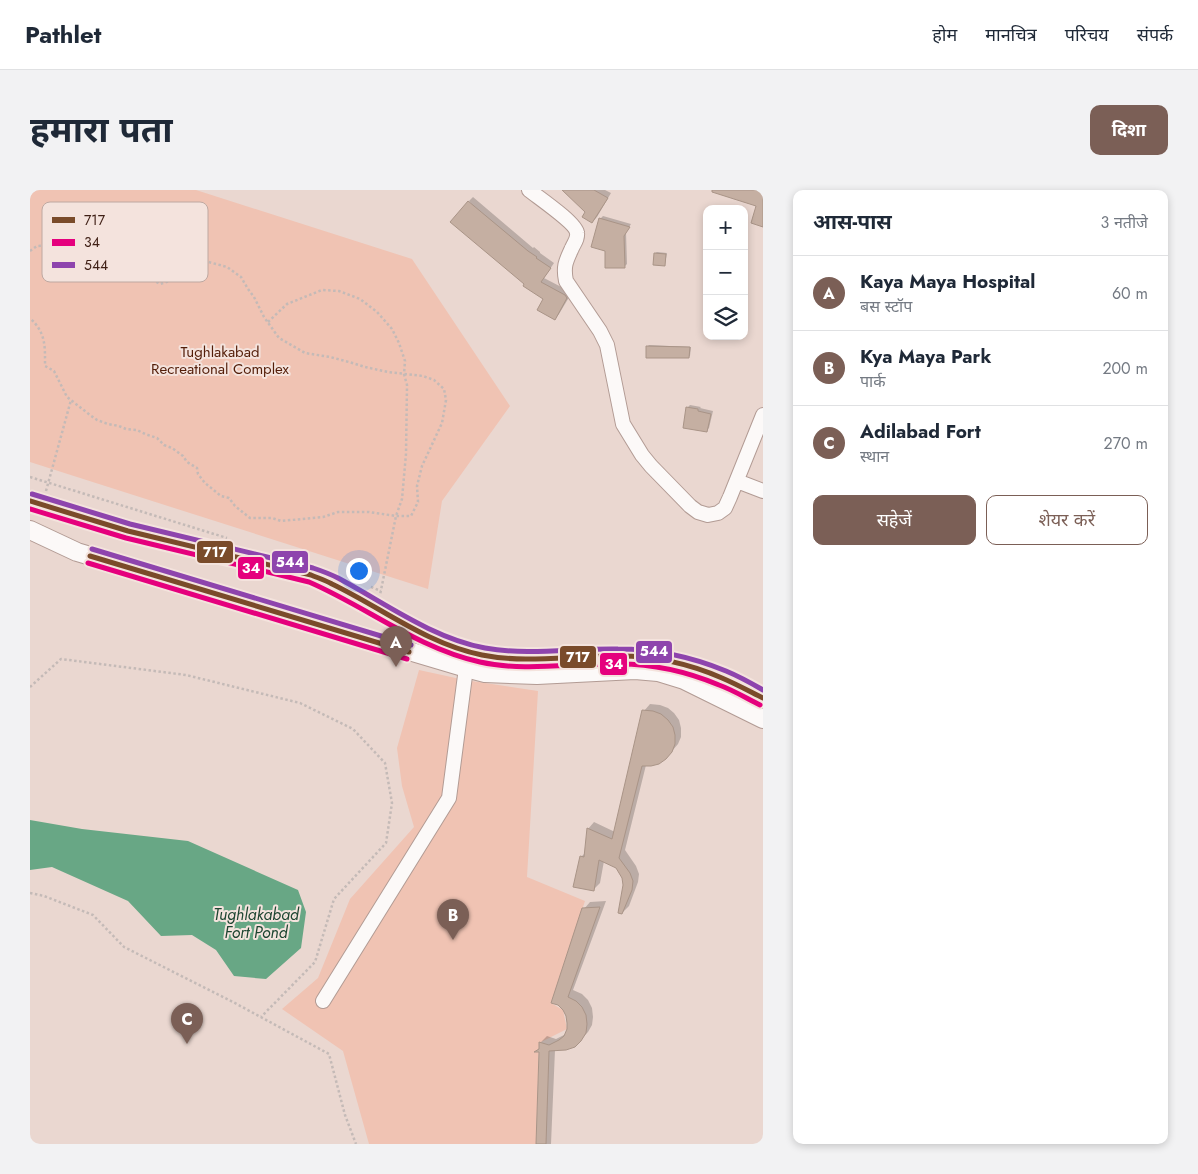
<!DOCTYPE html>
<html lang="hi">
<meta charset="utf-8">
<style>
:root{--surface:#fff;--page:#f2f2f3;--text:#1f2937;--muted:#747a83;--line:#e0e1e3;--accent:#7b5f56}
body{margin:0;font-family:Jost,"Noto Sans Devanagari",sans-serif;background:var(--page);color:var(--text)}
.controls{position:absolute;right:15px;top:15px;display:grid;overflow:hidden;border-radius:10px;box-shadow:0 2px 8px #0003}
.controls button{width:45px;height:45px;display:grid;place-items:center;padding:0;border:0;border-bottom:1px solid var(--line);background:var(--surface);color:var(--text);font:25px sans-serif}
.you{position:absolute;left:328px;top:380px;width:18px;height:18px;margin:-12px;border:4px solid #fff;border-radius:50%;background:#1a73e8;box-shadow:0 0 0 8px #1a73e833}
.badge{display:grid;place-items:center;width:32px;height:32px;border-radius:50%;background:var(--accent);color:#fff;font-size:16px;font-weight:700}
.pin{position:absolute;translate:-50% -41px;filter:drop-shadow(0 1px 2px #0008)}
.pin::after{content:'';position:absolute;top:26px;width:18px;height:15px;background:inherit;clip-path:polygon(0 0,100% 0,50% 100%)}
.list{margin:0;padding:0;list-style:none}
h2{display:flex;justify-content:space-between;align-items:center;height:65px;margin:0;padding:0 20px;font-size:21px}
h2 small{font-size:16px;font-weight:400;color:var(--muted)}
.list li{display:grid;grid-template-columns:32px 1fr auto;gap:15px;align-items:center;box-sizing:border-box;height:75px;padding:0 20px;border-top:1px solid var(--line)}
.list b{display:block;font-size:19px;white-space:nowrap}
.list p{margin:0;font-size:16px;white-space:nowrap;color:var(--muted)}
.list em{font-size:16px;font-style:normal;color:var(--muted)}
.actions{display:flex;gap:10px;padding:15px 20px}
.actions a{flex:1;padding:11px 0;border:1px solid var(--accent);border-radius:10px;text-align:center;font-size:18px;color:var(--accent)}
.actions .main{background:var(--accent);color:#fff}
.icon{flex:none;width:28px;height:28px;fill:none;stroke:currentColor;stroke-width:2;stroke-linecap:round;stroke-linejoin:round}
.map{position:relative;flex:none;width:733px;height:954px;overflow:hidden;border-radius:10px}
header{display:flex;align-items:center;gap:30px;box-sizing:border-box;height:70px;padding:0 25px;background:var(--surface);border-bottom:1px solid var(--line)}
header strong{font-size:24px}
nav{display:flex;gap:28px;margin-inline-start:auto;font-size:18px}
.intro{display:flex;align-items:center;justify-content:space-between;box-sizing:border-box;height:120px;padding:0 30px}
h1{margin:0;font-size:35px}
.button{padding:12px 22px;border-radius:10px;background:var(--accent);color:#fff;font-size:18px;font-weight:700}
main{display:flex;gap:30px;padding:0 30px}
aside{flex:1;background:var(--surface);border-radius:10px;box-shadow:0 2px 8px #0003}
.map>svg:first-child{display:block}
.green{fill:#f0c3b3}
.water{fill:#68a785}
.shadow{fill:#0003}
.building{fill:#c5afa2;stroke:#a99487}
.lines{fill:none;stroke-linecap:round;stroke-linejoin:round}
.minor-casing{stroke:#b29b94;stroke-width:16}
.major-casing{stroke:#b29b94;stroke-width:20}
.path{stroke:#c4bab7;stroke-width:2.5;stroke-dasharray:2.5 2.5;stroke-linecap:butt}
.minor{stroke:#fcf9f8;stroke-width:14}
.major{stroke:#fcf9f8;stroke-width:18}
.bus-1-casing{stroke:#f4e3dd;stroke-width:9}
.bus-2-casing{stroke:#f4e3dd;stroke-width:9}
.bus-3-casing{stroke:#f4e3dd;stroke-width:9}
.bus-1{stroke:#7a4b2a;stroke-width:5}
.bus-2{stroke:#e5007d;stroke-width:5}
.bus-3{stroke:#8e44ad;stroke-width:5}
.labels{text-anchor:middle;stroke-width:4;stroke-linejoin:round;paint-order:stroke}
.park-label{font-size:15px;fill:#531d08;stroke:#f4e3dd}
.water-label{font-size:16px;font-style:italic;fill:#1d4531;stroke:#f4e3dd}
.key{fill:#f4e3dd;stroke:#bea8a1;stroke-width:1}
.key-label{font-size:14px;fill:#3f1f15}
.line-badge{stroke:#f4e3dd;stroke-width:2}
.badge-label{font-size:14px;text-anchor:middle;font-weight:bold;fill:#fff}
</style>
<header>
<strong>Pathlet</strong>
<nav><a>होम</a><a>मानचित्र</a><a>परिचय</a><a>संपर्क</a></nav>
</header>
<div class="intro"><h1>हमारा पता</h1><a class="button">दिशा</a></div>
<main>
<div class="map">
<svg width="733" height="954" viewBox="0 0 733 954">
<rect width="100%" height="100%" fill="#ead7d0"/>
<path class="green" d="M0,0H166L382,69L480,216L412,311L398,399L0,272Z
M389,480L435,490L508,501L497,687L555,711L521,813L533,820L537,839L509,853L506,954H339L313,861L252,819L288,788L320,709L384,637L372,596L367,558Z"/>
<path class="water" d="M0,630L52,639L158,651L268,700L276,722L271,758L236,789L204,786L186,760L162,745L131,746L98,711L22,677L0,680Z"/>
<path class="shadow" d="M542,0H575L581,3L567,27L562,32Z
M443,7L503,58L504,57L510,62V63L524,73L514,88L539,101L541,104L529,124L525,129L514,109L439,11Z
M573,26L601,34L596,42L597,74L594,77L576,60L570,29Z
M627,62L637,63L635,74L634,75L625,63Z
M619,155L661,157L660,166L658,167L617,157Z
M660,215L671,217L670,218L683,221L679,238L676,241L657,218Z
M620,514L630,515L638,518L644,523L649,530L651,538V547L648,554L636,568L616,575L595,660L606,676L609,684L608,692L599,716L592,723L594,695L593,688L587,677L574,671L570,693L563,700L551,667L556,662L558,639L564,632L585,642L614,521Z
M576,711L543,800L552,804L558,810L562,818L563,827L562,835L558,842L544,856L525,860L521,954H507L510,861H507L510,857V853L517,846L526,849L536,844L538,840L539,832L534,819L554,719L560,712Z"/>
<path class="building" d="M532,0H564L578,8L562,33L552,27L555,22Z
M682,0H727L733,1V37L721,33L726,16L682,2Z
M438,11L498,61L507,67L506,68L521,78L511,92L535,105L537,108L525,130L507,120L513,109L493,96L494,94L420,32Z
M569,28L600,37L594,46L595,78H575V61L561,57Z
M624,63L636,64L635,76L623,75Z
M616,156L660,157L659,168H616Z
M656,217L668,219V221L681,224L677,242L653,238Z
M612,520L623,521L631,524L638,530L643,537L645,545V554L642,562L636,569L629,574L621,576H612L589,668L600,683L603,691L602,700L592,724L588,723L593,695L592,688L586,678L569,670L564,701L543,697L550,666L554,667L557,638L582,649Z
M570,717L538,807L546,811L552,817L556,825L557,834L556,843L551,851L545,857L536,860L519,861L516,954H506L509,862H504L509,859V852L519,855L529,850L534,846L537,839V833L536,826L533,820L528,815L521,813L552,718Z"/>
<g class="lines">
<g class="minor-casing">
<path id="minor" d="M499,0C509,8 546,33 547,43C548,49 544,53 542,58C536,71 533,76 536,91L570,141L577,155L593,234L612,265L621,276L660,316L668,322L678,325L688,323L695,318L700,307L733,225
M707,291L733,301
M293,811L419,608L436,478"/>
</g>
<g class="major-casing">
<path id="major" d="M0,311L98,341L281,385C290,389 300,392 308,397C355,422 400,454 452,465C497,474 543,465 589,466C623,466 656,475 688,486C704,492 718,501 733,508
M0,340L47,362L436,478L455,483L507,485L605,480L628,482L654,490L733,529"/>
</g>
<path class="path" d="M0,61L7,56L24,55L41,59L66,82L75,83L93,90L109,87L121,89L130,94L162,84L175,71L197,77L211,87L218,99L224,107L234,127L249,148L275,163L300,167L319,172L335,177L358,182L393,186L404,190L414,199L416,210L412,233L392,276L387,296L388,312L381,326H366L339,322H308L293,327L251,331L242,328H220L205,316L199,308L191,306L175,293L168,284L167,278L157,272L153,266L142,258L134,255L127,248L115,244L107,240L96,239L89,236L78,234L67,230L60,225L37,207L24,181L15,176C15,156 16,143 0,128
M238,132L257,114L292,100L309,101L330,109L347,122L362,139L369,153L375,171L374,184L377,195L376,264L372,309L366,326L350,405
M0,287L197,348
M16,301L41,210
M341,397L351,401
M0,497L31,469L156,485L270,513L323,539L355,573L362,613L356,653L304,709L285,772L231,827
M0,703L14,706L63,725L94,757L203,812L299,864L315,925L326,954"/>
<use href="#minor" class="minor"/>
<use href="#major" class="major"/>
<g class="bus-1-casing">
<path id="bus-1" d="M0,311L98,341L281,385C288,388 295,390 302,394C352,418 397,454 452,465C497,474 543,465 589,466C624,466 660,474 692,488C706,494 719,501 733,508
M60,366L379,462"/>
</g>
<g class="bus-2-casing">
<path id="bus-2" d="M0,319L96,348L279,392C337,417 387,458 450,472C495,482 543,473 589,474C623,474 658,482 689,495C703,500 716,508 730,515
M58,373L377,469"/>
</g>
<g class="bus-3-casing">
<path id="bus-3" d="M2,304L100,334L283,378C292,381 300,384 308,388C355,413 402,448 455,458C499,466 544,458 588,459C624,459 662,467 696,481C708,486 721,493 733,500
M62,359L381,455"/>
</g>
<use href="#bus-1" class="bus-1"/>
<use href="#bus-2" class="bus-2"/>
<use href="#bus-3" class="bus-3"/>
</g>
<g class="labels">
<g class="park-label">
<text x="190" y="167">Tughlakabad<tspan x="190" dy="17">Recreational Complex</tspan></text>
</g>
<g class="water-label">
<text x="226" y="730">Tughlakabad<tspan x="226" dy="18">Fort Pond</tspan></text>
</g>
</g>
<rect x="12" y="12" width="166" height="80" rx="8" class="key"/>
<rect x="22" y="27" width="23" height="6" fill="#7a4b2a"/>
<rect x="22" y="49" width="23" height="7" fill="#e5007d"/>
<rect x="22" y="72" width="23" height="6" fill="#8e44ad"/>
<g class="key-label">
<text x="54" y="35">717</text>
<text x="54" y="57">34</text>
<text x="54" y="80">544</text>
</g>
<g class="line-badge">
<rect x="166" y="350" width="38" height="24" rx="5" fill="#7a4b2a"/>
<rect x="241" y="360" width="38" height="24" rx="5" fill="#8e44ad"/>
<rect x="207" y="366" width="28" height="24" rx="5" fill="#e5007d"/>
<rect x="605" y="450" width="38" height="24" rx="5" fill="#8e44ad"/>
<rect x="529" y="455" width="38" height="24" rx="5" fill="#7a4b2a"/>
<rect x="569" y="462" width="29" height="24" rx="5" fill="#e5007d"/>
</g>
<g class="badge-label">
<text x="185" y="367">717</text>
<text x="260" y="377">544</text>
<text x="221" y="383">34</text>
<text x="624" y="466">544</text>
<text x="548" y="472">717</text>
<text x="584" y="479">34</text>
</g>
</svg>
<div class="controls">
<button>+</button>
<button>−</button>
<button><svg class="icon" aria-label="layers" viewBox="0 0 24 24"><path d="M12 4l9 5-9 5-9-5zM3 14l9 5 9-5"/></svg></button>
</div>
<div class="you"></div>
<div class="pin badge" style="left:366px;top:477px">A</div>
<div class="pin badge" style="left:423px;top:750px">B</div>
<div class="pin badge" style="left:157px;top:854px">C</div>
</div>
<aside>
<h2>आस-पास<small>3 नतीजे</small></h2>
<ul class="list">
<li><span class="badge">A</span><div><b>Kaya Maya Hospital</b><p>बस स्टॉप</p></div><em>60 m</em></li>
<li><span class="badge">B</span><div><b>Kya Maya Park</b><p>पार्क</p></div><em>200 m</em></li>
<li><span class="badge">C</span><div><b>Adilabad Fort</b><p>स्थान</p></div><em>270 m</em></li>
</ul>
<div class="actions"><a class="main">सहेजें</a><a>शेयर करें</a></div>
</aside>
</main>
